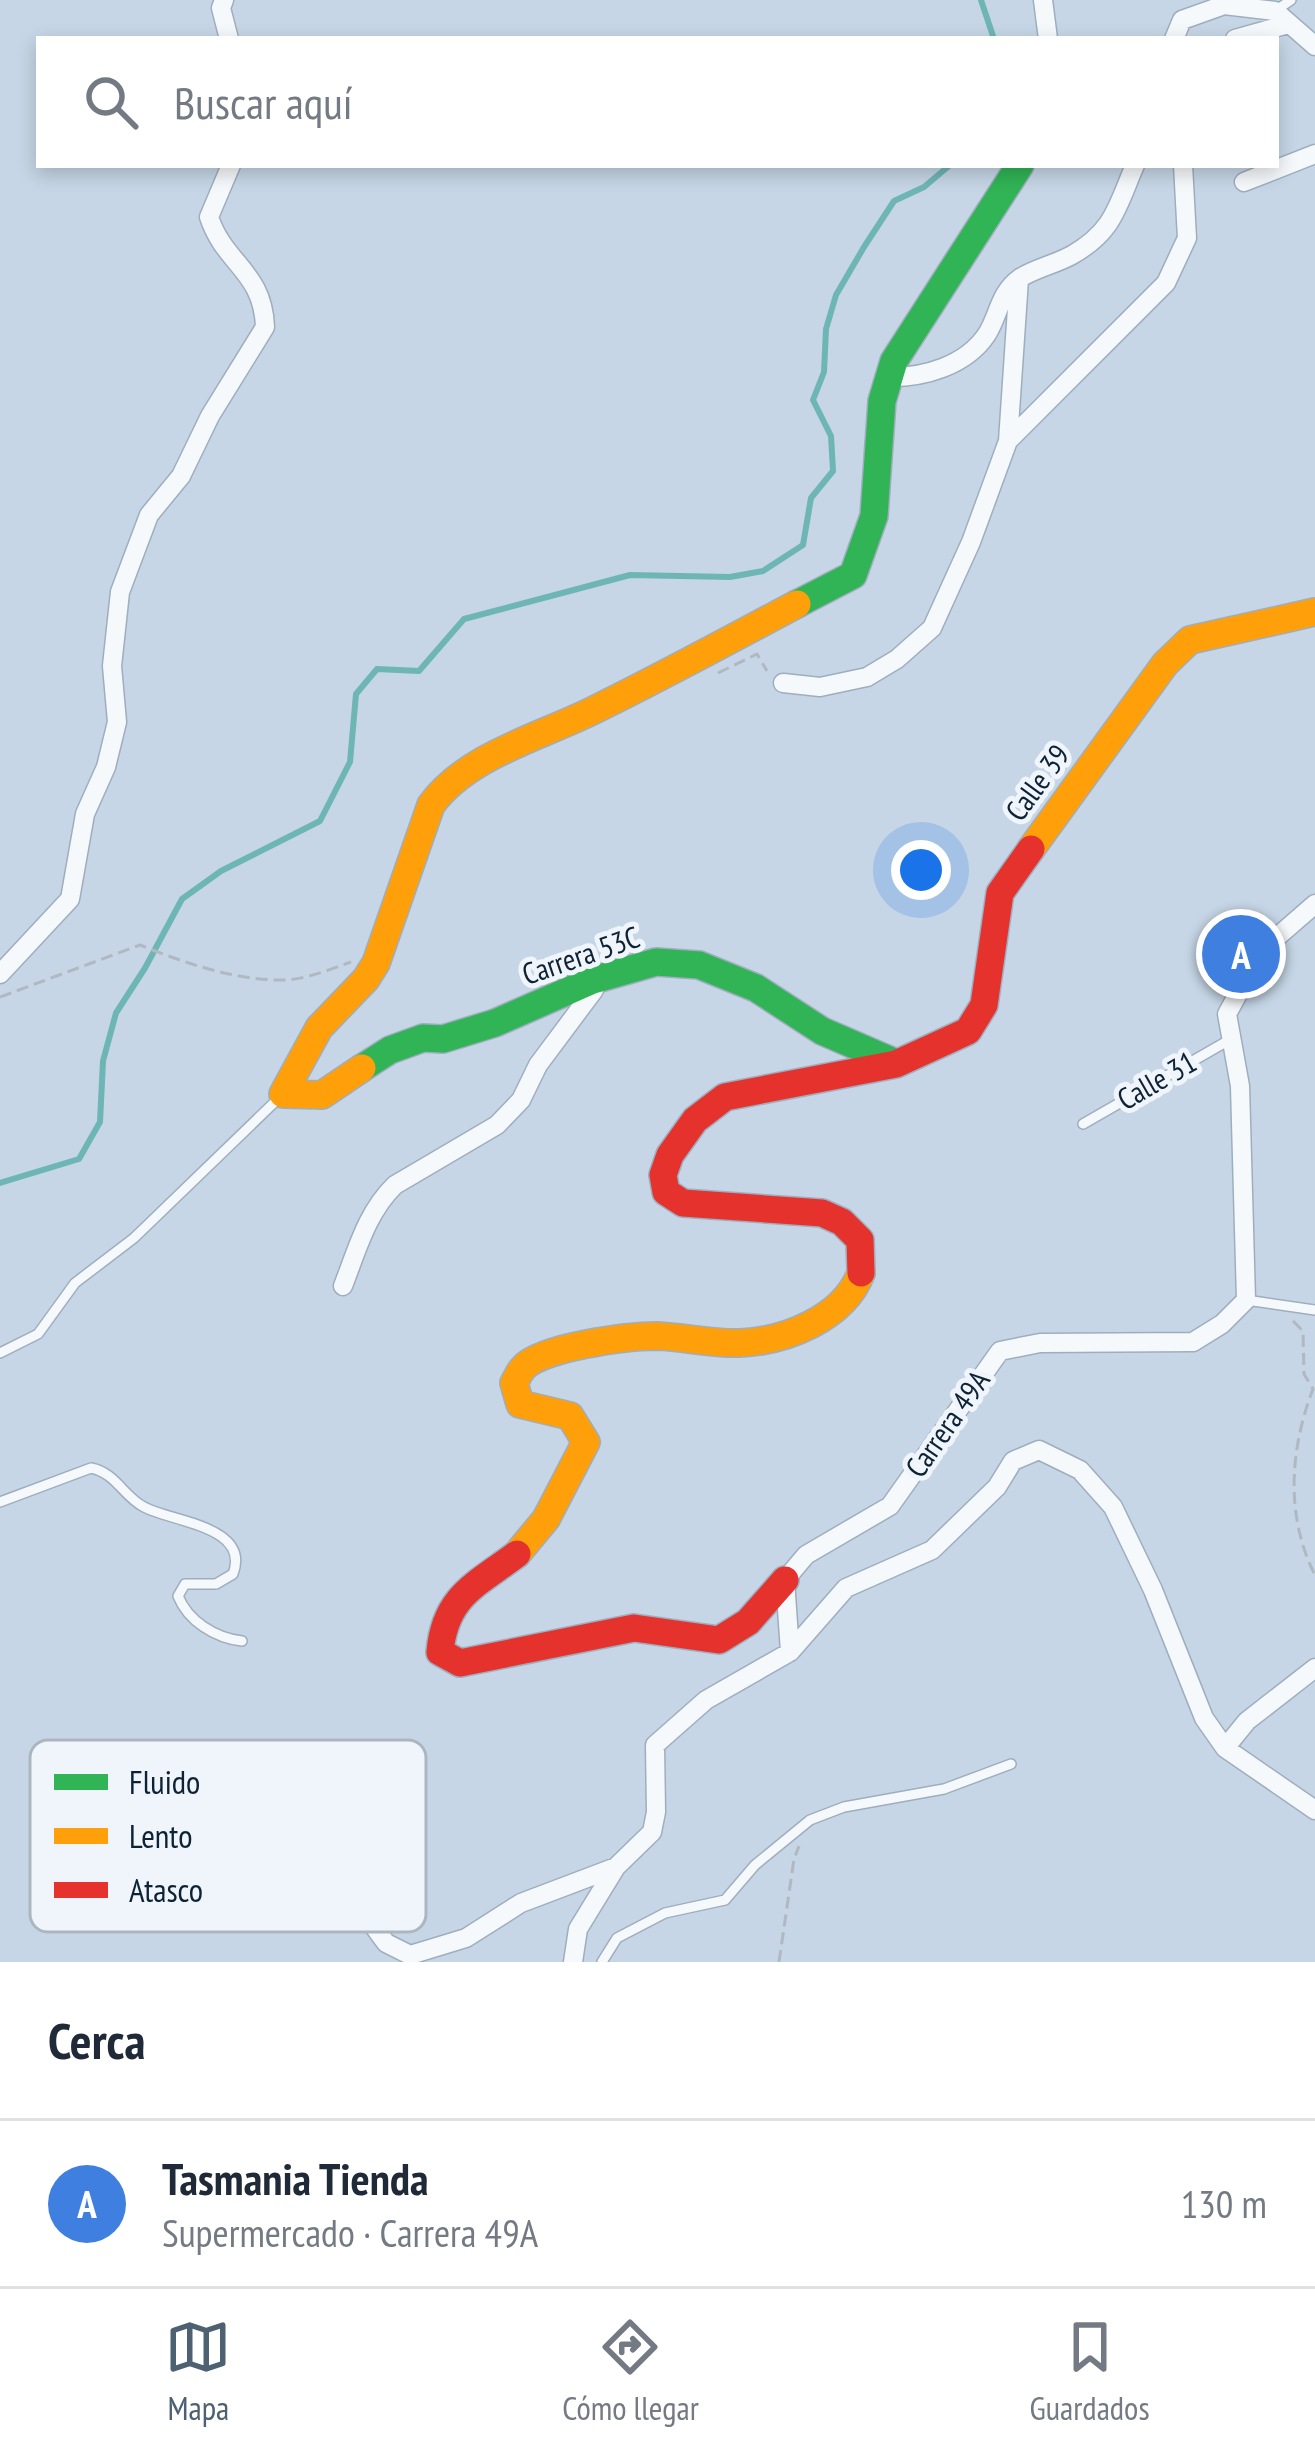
<!DOCTYPE html>
<html lang="es">
<meta charset="utf-8">
<style>
:root{--surface:#fff;--page:#f6f6f7;--text:#1f2937;--muted:#747a83;--line:#e0e1e3;--accent:#4e6172}
body{margin:0;font-family:"PT Sans Narrow",sans-serif;background:var(--page);color:var(--text)}
.you{position:absolute;left:921px;top:870px;width:42px;height:42px;margin:-30px;border:9px solid #fff;border-radius:50%;background:#1a73e8;box-shadow:0 0 0 18px #1a73e833}
.badge{display:grid;place-items:center;width:78px;height:78px;border-radius:50%;background:var(--accent);color:#fff;font-size:39px;font-weight:700}
.pin{position:absolute;translate:-50% -50%;border:6px solid #fff;box-shadow:0 3px 12px #0006}
.list{margin:0;padding:0;list-style:none}
h2{display:flex;justify-content:space-between;align-items:center;height:156px;margin:0;padding:0 48px;font-size:51px}
h2 small{font-size:39px;font-weight:400;color:var(--muted)}
.list li{display:grid;grid-template-columns:78px 1fr auto;gap:36px;align-items:center;box-sizing:border-box;height:168px;padding:0 48px;border-top:3px solid var(--line)}
.list b{display:block;font-size:45px;white-space:nowrap}
.list p{margin:0;font-size:39px;white-space:nowrap;color:var(--muted)}
.list em{font-size:39px;font-style:normal;color:var(--muted)}
.icon{flex:none;width:66px;height:66px;fill:none;stroke:currentColor;stroke-width:2;stroke-linecap:round;stroke-linejoin:round}
.map{position:relative;flex:none;width:1315px;height:1962px;overflow:hidden}
.search{position:absolute;background:var(--surface);box-shadow:0 6px 18px #0003;left:36px;right:36px;top:36px;height:132px;display:flex;align-items:center;gap:30px;box-sizing:border-box;padding:0 42px;border-radius:0px;color:var(--muted);font-size:45px}
.sheet{height:324px;background:var(--surface)}
nav{display:flex;justify-content:space-around;align-items:center;box-sizing:border-box;height:168px;border-top:3px solid var(--line);background:var(--surface);font-size:33px;color:var(--muted)}
nav a{display:grid;justify-items:center;gap:6px}
nav .on{color:var(--accent)}
.map>svg:first-child{display:block}
.lines{fill:none;stroke-linecap:round;stroke-linejoin:round}
.stream{stroke:#6eb6b5;stroke-width:6}
.lane-casing{stroke:#9eaebe;stroke-width:12}
.street-casing{stroke:#9eaebe;stroke-width:21}
.fast-casing{stroke:#9eaebe;stroke-width:30}
.slow-casing{stroke:#9eaebe;stroke-width:30}
.jam-casing{stroke:#9eaebe;stroke-width:30}
.path{stroke:#b0b9c1;stroke-width:3;stroke-dasharray:12 6;stroke-linecap:butt}
.lane{stroke:#f6f9fb;stroke-width:9}
.street{stroke:#f6f9fb;stroke-width:18}
.fast{stroke:#30b455;stroke-width:27}
.slow{stroke:#ff9f0a;stroke-width:27}
.jam{stroke:#e5322d;stroke-width:27}
.labels{text-anchor:middle;stroke-width:10;stroke-linejoin:round;paint-order:stroke}
.street-label{font-size:30px;fill:#0d2234;stroke:#eff5fa}
.key{fill:#eff5fa;stroke:#abb6bf;stroke-width:3}
.key-label{font-size:33px;fill:#0d2234}
</style>
<div class="map">
<svg width="1315" height="1962" viewBox="0 0 1315 1962">
<rect width="100%" height="100%" fill="#c6d6e6"/>
<g class="lines">
<path class="stream" d="M981,0L994,39
M0,1183L79,1159L100,1122L103,1061L116,1013L145,968L182,899L221,871L320,821L350,762L356,694L377,669L419,671L464,619L630,575L730,577L763,571L803,545L811,498L833,471L831,436L813,400L824,372L826,329L836,295L864,247L894,201L924,187L950,165"/>
<g class="lane-casing">
<path id="lane" d="M1275,11L1291,0
M1083,1124L1231,1039
M1246,1300L1315,1310
M0,1353L38,1334L75,1283L134,1238L281,1096
M0,1502L91,1468C116,1473 123,1496 144,1507C172,1522 251,1526 233,1574L216,1584H185L178,1596C188,1621 215,1638 242,1641
M602,1962L617,1938L665,1913L725,1900L755,1865L810,1820L844,1807L944,1789L1011,1764"/>
</g>
<g class="street-casing">
<path id="street" d="M224,0L221,8L229,39
M1043,0L1048,39
M1174,39L1182,20L1224,5L1275,11L1315,46
M1235,39L1288,24
M1244,182L1315,154
M887,377C923,378 966,366 987,334C999,315 999,293 1020,278C1036,268 1056,264 1072,255C1114,231 1117,207 1135,165
M1008,441L1019,279
M783,683L820,687L867,677L897,659L932,628L971,542L1008,441L1166,283L1187,238L1183,165
M0,974L70,899L85,814L106,767L117,722L112,666L120,592L149,515L181,476L210,416L265,327C263,271 225,265 209,217L231,165
M343,1286C357,1250 367,1212 395,1185L497,1125L521,1100L538,1065L594,990L593,980
M790,1652L846,1588L932,1550L997,1487L1013,1461L1039,1450L1080,1470L1113,1507L1153,1590L1204,1718L1225,1748L1315,1810
M1225,1748L1247,1721L1315,1668
M336,1778L367,1917L386,1943L410,1955L466,1938L521,1903L616,1867
M573,1962L578,1929L616,1867L652,1832L656,1812L655,1745L706,1700L790,1652L785,1580L806,1555L890,1506L1000,1351L1040,1343L1193,1342L1222,1324L1246,1300L1240,1086L1227,1014L1262,950L1315,904"/>
</g>
<g class="fast-casing">
<path id="fast" d="M797,604L853,575L874,516L882,401L894,361L1020,165
M362,1068L390,1050L423,1038L443,1039L495,1023L593,980L656,962L699,965L756,988L822,1031L896,1063"/>
</g>
<g class="slow-casing">
<path id="slow" d="M1031,849L1165,664L1190,640L1315,612
M362,1068L322,1095L283,1094L319,1028L366,979L376,963L431,805C468,754 544,736 598,708C665,675 731,639 797,604
M517,1554L546,1519L586,1442L570,1416L520,1404L514,1383C517,1378 519,1372 524,1367C543,1347 628,1336 657,1336C685,1337 712,1344 740,1343C786,1341 844,1318 861,1273"/>
</g>
<g class="jam-casing">
<path id="jam" d="M861,1273L860,1240L842,1222L822,1213L683,1203L666,1192L663,1175L670,1155L695,1120L725,1097L896,1064L968,1031L984,1005L1000,893L1031,849
M517,1554C476,1585 445,1596 440,1652L460,1663L634,1628L719,1640L748,1622L785,1580"/>
</g>
<path class="path" d="M718,673L757,654L767,671
M0,997L140,945C182,962 231,979 277,980C303,981 328,970 351,962
M1293,1321L1303,1331L1304,1374L1313,1389C1290,1449 1285,1516 1315,1575
M779,1962L794,1859L799,1846"/>
<use href="#lane" class="lane"/>
<use href="#street" class="street"/>
<use href="#fast" class="fast"/>
<use href="#slow" class="slow"/>
<use href="#jam" class="jam"/>
</g>
<g class="labels">
<g class="street-label">
<text transform="translate(1038 783) rotate(-54)" y="10">Calle 39</text>
<text transform="translate(581 956) rotate(-19)" y="10">Carrera 53C</text>
<text transform="translate(1157 1081) rotate(-30)" y="10">Calle 31</text>
<text transform="translate(948 1424) rotate(-55)" y="10">Carrera 49A</text>
</g>
</g>
<rect x="30" y="1740" width="396" height="192" rx="18" class="key"/>
<rect x="54" y="1774" width="54" height="16" fill="#30b455"/>
<rect x="54" y="1828" width="54" height="16" fill="#ff9f0a"/>
<rect x="54" y="1882" width="54" height="16" fill="#e5322d"/>
<g class="key-label">
<text x="129" y="1794">Fluido</text>
<text x="129" y="1848">Lento</text>
<text x="129" y="1902">Atasco</text>
</g>
</svg>
<div class="you"></div>
<div class="pin badge" style="left:1241px;top:954px;background:#3f7fe0">A</div>
<div class="search"><svg class="icon" aria-label="search" viewBox="0 0 24 24"><circle cx="10" cy="10" r="6"/><path d="M15 15l6 6"/></svg>Buscar aquí</div>
</div>
<section class="sheet">
<h2>Cerca<small></small></h2>
<ul class="list">
<li><span class="badge" style="background:#3f7fe0">A</span><div><b>Tasmania Tienda</b><p>Supermercado · Carrera 49A</p></div><em>130 m</em></li>
</ul>
</section>
<nav>
<a class="on"><svg class="icon" aria-label="map" viewBox="0 0 24 24"><path d="M3 6l6-2 6 2 6-2v14l-6 2-6-2-6 2zM9 4v14M15 6v14"/></svg>Mapa</a>
<a><svg class="icon" aria-label="directions" viewBox="0 0 24 24"><path d="M12 3l9 9-9 9-9-9zM9 14v-3h6M13 9l2 2-2 2"/></svg>Cómo llegar</a>
<a><svg class="icon" aria-label="saved" viewBox="0 0 24 24"><path d="M7 4h10v16l-5-4-5 4z"/></svg>Guardados</a>
</nav>
